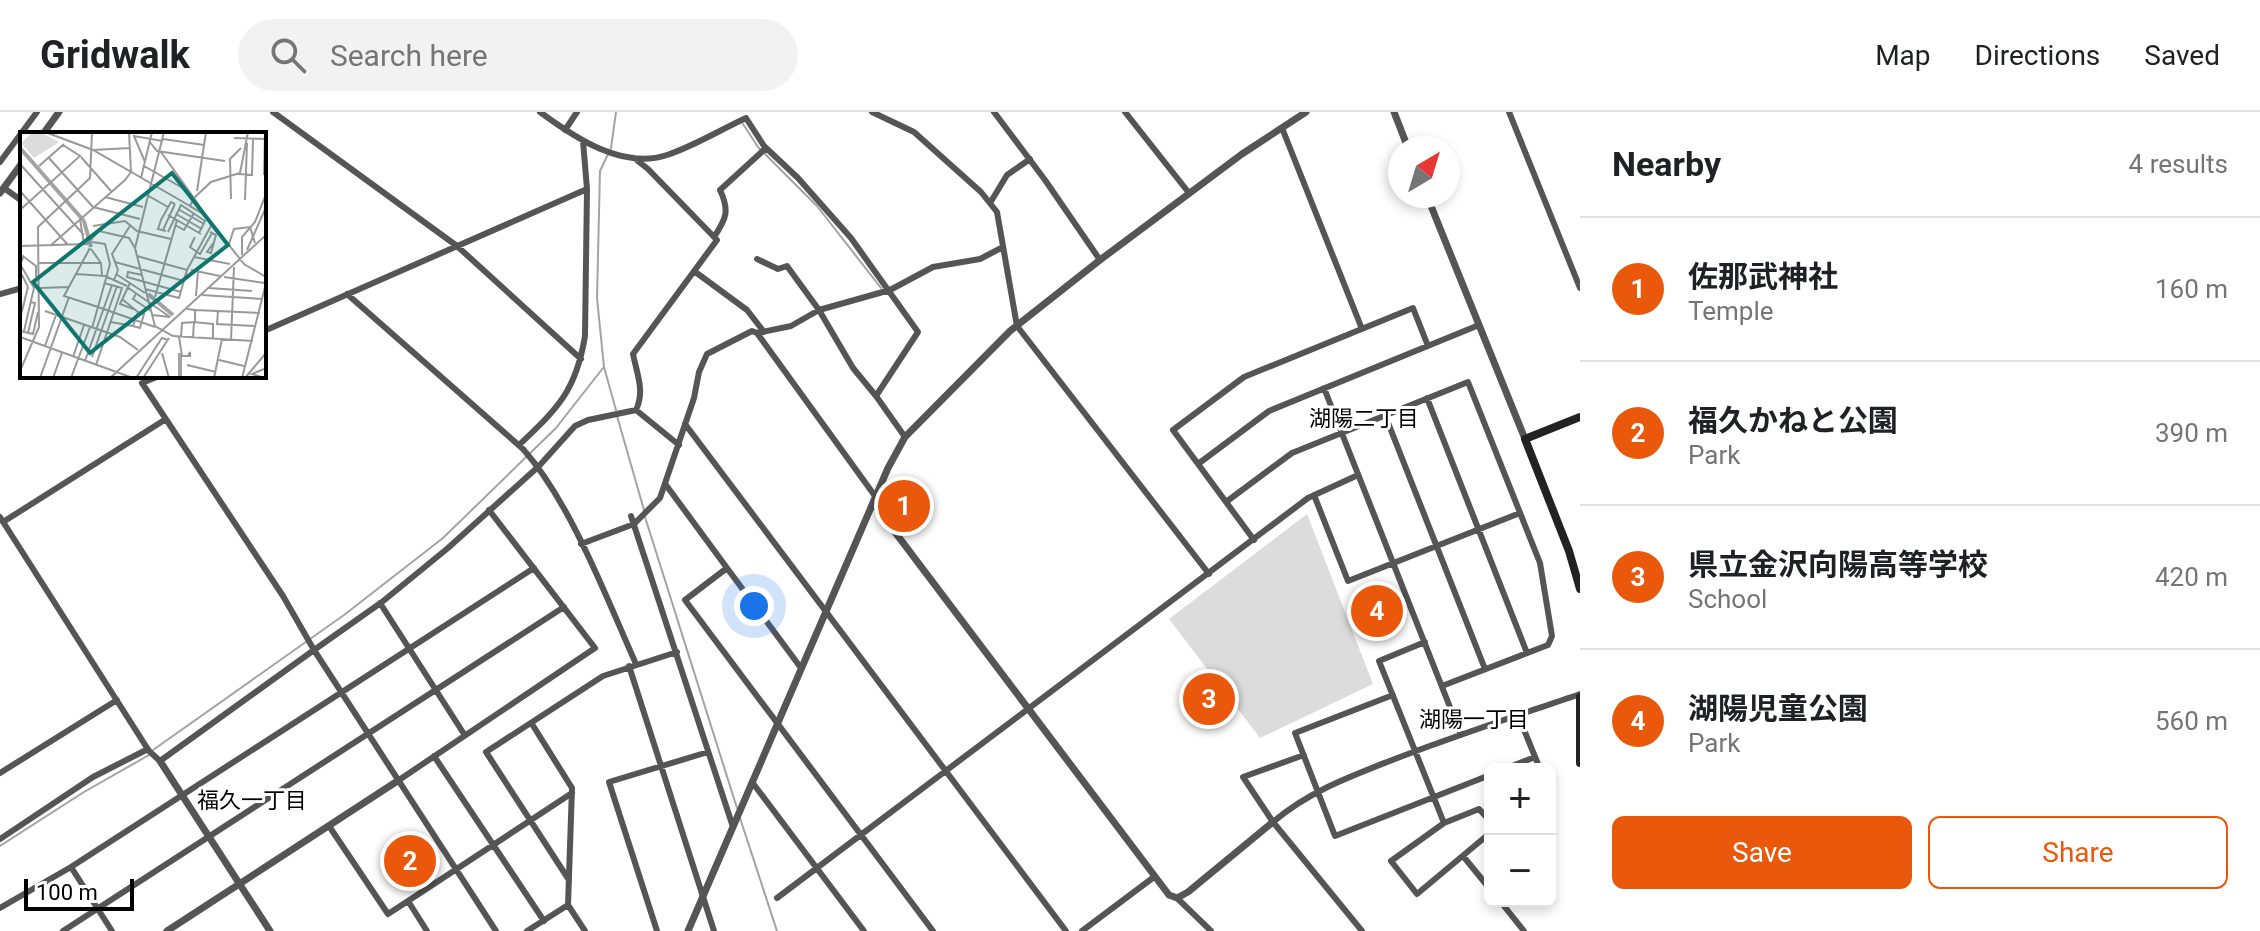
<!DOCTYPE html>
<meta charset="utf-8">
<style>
:root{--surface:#fff;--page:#f2f2f2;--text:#202124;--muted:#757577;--line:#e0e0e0;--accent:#ea580c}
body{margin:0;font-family:Roboto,"Noto Sans JP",sans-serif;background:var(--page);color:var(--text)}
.controls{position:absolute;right:24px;bottom:24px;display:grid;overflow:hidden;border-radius:12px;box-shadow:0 4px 12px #0003}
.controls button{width:72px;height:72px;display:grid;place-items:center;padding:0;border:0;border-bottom:2px solid var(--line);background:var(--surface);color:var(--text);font:40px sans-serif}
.compass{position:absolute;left:1388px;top:24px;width:72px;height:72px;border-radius:50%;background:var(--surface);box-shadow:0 4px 12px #0003;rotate:38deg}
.scale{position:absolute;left:24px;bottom:20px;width:110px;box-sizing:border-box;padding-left:8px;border:4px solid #000;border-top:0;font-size:22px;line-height:28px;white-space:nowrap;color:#000;-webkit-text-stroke:6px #fff;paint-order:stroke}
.you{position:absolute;left:754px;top:494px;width:28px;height:28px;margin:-20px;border:6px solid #fff;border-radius:50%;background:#1a73e8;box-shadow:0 0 0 12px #1a73e833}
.badge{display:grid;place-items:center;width:52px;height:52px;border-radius:50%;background:var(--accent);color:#fff;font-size:26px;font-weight:700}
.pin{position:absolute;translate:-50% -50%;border:4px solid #fff;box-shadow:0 2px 8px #0006}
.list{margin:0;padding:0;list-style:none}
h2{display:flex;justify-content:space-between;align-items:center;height:104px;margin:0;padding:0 32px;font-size:34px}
h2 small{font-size:26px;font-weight:400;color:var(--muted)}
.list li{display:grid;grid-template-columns:52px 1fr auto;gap:24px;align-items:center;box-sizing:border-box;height:144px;padding:0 32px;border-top:2px solid var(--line)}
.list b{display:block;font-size:30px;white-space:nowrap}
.list p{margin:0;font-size:26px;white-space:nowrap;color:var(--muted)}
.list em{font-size:26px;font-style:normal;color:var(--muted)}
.actions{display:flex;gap:16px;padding:24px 32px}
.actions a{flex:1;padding:18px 0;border:2px solid var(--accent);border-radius:12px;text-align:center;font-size:28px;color:var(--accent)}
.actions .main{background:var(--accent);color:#fff}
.icon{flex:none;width:44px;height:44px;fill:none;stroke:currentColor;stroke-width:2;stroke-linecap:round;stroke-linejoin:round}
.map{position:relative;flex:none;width:1580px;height:819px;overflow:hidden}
header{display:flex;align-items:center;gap:48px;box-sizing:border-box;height:112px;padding:0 40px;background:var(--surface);border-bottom:2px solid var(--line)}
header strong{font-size:38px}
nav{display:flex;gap:44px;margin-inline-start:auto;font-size:28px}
.search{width:560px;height:72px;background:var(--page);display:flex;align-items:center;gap:20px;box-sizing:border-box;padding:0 28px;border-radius:44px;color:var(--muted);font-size:30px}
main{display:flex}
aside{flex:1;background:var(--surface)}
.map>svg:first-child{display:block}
.green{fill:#dcdcdc}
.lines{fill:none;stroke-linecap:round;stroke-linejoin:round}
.stream{stroke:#a3a3a3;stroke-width:2}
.minor{stroke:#555;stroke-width:6}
.tertiary{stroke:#555;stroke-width:7}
.secondary{stroke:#222;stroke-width:8}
.labels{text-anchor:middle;stroke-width:6;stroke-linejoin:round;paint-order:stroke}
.neighbourhood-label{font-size:22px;fill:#000;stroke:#fff}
.inset-river{fill:none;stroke:#a3a3a3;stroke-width:4}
.inset-road{fill:none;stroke:#999;stroke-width:2}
.view{fill:#0f766e;fill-opacity:0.15;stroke:#0f766e;stroke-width:4}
.inset-edge{fill:none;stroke:#000;stroke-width:4}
</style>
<header>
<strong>Gridwalk</strong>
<div class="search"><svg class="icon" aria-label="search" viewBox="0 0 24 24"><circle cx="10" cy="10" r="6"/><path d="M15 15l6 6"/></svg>Search here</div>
<nav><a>Map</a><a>Directions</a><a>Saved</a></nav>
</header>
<main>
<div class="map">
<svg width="1580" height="819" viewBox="0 0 1580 819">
<rect width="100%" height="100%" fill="#fff"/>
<path class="green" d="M1307,402L1373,572L1260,626L1169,507Z"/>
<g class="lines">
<path class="stream" d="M616,0L611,36L600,59L597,186L604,255L616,298
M743,12L758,35L817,94L881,176
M617,304L644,398
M645,405L737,696
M153,638L344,503L443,426L556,316L603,256
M740,706L777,819
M0,734L84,680L149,643"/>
<path class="minor" d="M273,0L457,134L581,247
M540,0C574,25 622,58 667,43C694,34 720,18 746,6L764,34L798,66L851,126L918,220L876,284L905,325
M872,0L914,20L981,80L997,100L1017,214L1209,462
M994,0L1045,68L1100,148
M1125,0L1189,81
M1509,0L1580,176
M1282,16L1362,217
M565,18L577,0
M0,50L37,0
M4,76L22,89
M990,91L1007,63L1030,47
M714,125C726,107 730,99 720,78L766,36
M757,147L778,157L787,154L819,198L853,256L876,284
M694,159L747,198L764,220
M0,182L22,176
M347,182L523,337C571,391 606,485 636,552
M264,219L587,77
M757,221L875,384
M1324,276L1461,623
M1427,286L1527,541
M636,298L679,333
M1385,303L1485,557
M685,312L1066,819
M519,333C558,296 576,279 585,224L587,77L583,29
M1198,352L1269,299L1479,213
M666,373L727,456
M1314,383L1348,469L1520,401
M1226,390L1292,341L1468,270L1540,451L1552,524L1548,533L1442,574
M631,404L733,715
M0,405L149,639L160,649L314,538L283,484L142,271L159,264
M3,410L166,307
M1254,428L1173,318L1244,265L1413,196L1428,234
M581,432L634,412L660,386L694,286L699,260L707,242L752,219L757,221L791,214L819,198L890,178L933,155L980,147L1003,135
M380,491L464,622
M1425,530L1379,549L1444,711
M629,554L714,819
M801,556L727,456L685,488L933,819
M1393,583L1295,621L1335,724L1490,663
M1518,603L1540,657
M1304,643L1243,665L1273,710L1362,819
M434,644L544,809
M1505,657L1535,645
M0,661L117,588
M399,668L595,536L489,398
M752,670L864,819
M1490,709L1479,697L1444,711L1391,749L1417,782L1490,721
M1273,710C1307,681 1346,666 1387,650C1451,625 1516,604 1580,582
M329,714L388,802L408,789L427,819
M0,727L93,665L148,637
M1463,744L1490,777
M71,755L112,819
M569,768L486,640L603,564L677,540
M777,786L1308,386L1358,363
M1177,786L1211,819
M408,789L572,681
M1500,789L1524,819
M568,793L585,819
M0,796L71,755L534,456
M63,819L564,495
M496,819L314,538L382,490L448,436L539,354L575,314L588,308L636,298C645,279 637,262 633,242L717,128L648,57L634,46
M527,819L568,793L572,676L532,612
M657,819L609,670L708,640
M1082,819L1154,765"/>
<path class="tertiary" d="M1394,0L1408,36
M43,22L59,0
M0,81L22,51
M1427,84L1525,327
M873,391L1169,783L1177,786L1188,780L1273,710
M160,649L270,819
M167,819L399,668
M688,819L888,356L905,325L1010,219L1100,148L1242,42L1306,0"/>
<path class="secondary" d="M1580,305L1525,327L1569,439L1580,477
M1580,585V651"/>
</g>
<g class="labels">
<g class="neighbourhood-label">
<text x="1364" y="314">湖陽二丁目</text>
<text x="1474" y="615">湖陽一丁目</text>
<text x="252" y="696">福久一丁目</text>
</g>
</g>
<g transform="translate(20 20)">
<rect width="246" height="246" fill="#fff"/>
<path d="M13,0H20L39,10L14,26L1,11Z" fill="#dcdcdc"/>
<path class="inset-river" d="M0,16L64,89M64,89L71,115M128,162L153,183M160,221V246"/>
<path class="inset-road" d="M25,0L73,18L170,74M144,0L115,116L135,194L153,204L233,209M214,6L246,7M143,7L184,13M129,9L137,19L205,29M73,18L110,16M141,20L174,66L170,74L185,83L224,132L246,145M61,25L91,59M29,26L73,75L120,87M125,30L114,4L143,9M0,32L64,103M19,34L44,12M124,34L168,59M219,42L232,43L233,7M244,43L245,0M121,46L132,0M0,59L48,113M177,59L186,0M127,63L148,75M85,65L123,75M211,67L210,27L221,16M225,68L227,11M158,77L184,92M0,78L60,24L43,13M184,81L174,66L191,50L220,41L228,0M156,82L182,97M148,83L181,102M60,87L64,112M155,93L164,98L174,81M73,94L105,89L117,99L151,107M143,98L155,72M146,99L138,97L141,88L151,70L155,72M148,100L161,73L185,89L179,101M190,100L196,103L191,121L187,120L194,110M175,105L170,115L180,122L192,101M72,110L85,112L90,132L78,175L135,195M209,112L214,97L230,95L235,111M0,114L67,112L79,99L109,106L115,116M30,114L105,48L111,40L109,0M70,116L44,164L78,175L72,196M71,117L81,131L82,143M227,118L246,75M0,122L16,134V145M222,123V105L235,90L246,62M117,124L167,138M174,125L210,132M95,130L164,149M18,131H81M171,138L200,144M0,139L8,155L0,187M56,142L85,144L107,154M96,142L125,161M122,143L108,140L107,145L161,160M204,145L245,151M94,148L98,138L92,122L110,94M110,151L100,172L116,178M107,155L150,185L132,183M20,156L49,155M189,156L232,159M125,157L159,166L167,138L192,92M116,162L113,167L131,179M182,163L242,167M176,164L178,139M135,165L157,88M102,167L118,180L115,188M175,178L240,181M25,179L100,205L118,218M198,179L197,192L234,194M91,190L113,194L115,188M113,194L120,196L124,182L118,180M0,199L13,202L18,180M4,199L14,156L0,132L4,124M8,201L15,171L10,170M0,205L113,246M159,205L162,224H170V220L168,224M161,205L162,191L175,190V178L167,177M173,205L174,190L193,192V207M211,208L214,135M25,214L36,183M142,221L149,246M53,225L64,193M72,225L97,154M199,228L224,234M65,229L92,153M76,233L102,156L84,151M167,233L196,240M244,237L232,242L245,246M0,239L19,195L18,95L70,46L72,0M20,246L49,165M33,246L42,221M51,246L70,195M90,246L246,103M116,246L142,206L148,208M123,246L149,206M194,246L202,207M222,246L246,151M225,246L246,221"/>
<path class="view" d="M152,41L208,113L70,221L13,150Z"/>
<rect width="246" height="246" class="inset-edge"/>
</g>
</svg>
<div class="controls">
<button>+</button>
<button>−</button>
</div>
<svg class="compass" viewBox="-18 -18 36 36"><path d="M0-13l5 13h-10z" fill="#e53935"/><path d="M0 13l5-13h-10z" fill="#757577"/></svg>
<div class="scale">100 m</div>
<div class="you"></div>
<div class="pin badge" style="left:904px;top:394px">1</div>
<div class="pin badge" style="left:410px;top:749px">2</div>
<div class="pin badge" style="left:1209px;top:587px">3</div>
<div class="pin badge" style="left:1377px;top:499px">4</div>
</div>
<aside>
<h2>Nearby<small>4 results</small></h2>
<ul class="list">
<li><span class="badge">1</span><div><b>佐那武神社</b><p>Temple</p></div><em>160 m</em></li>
<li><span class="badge">2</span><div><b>福久かねと公園</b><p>Park</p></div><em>390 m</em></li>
<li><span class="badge">3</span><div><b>県立金沢向陽高等学校</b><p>School</p></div><em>420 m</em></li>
<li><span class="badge">4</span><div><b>湖陽児童公園</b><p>Park</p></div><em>560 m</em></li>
</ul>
<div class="actions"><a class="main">Save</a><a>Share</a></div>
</aside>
</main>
